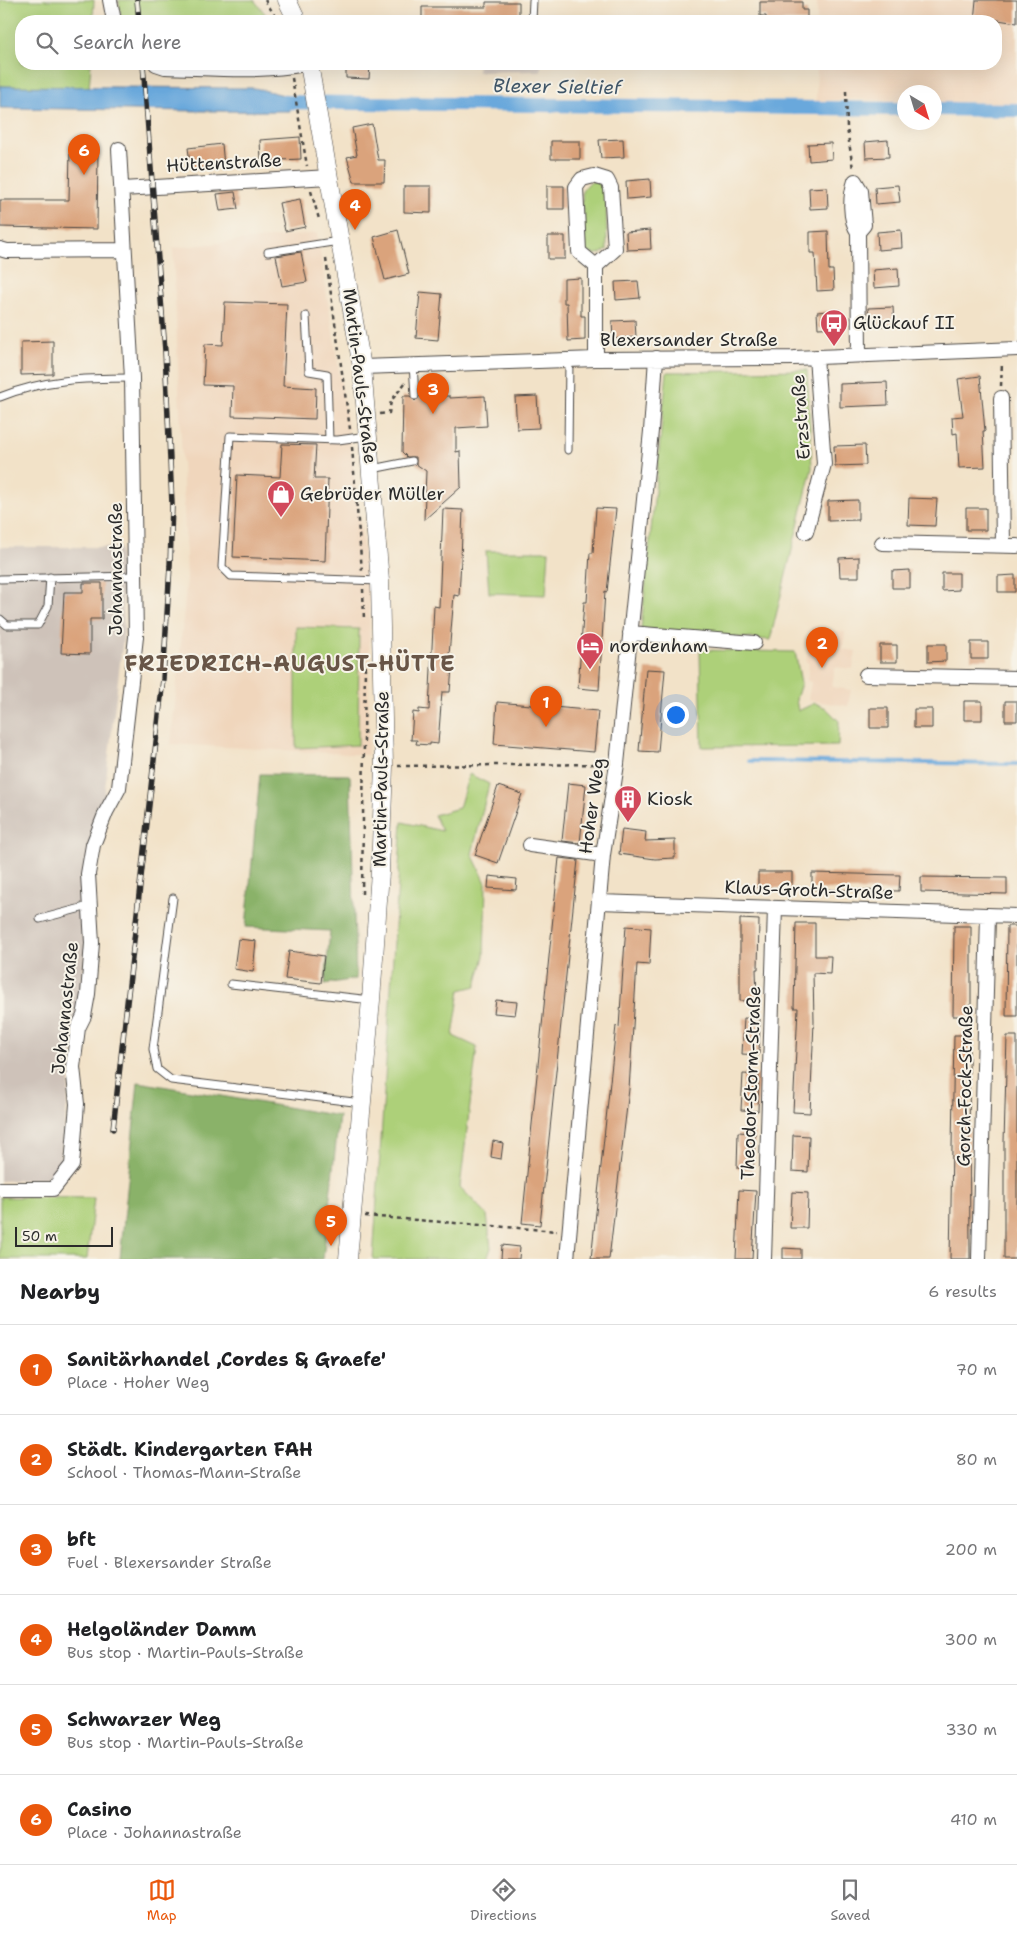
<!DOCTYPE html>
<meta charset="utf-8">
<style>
:root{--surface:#fff;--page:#f6f6f6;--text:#202124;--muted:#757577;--line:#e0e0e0;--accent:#ea580c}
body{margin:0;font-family:"Shantell Sans",sans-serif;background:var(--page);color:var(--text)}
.compass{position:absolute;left:897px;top:85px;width:45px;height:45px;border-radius:50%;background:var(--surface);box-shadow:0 5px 20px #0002;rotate:142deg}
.scale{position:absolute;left:15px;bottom:12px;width:98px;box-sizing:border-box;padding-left:5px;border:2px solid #2b2b2b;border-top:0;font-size:14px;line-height:18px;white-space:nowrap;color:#2b2b2b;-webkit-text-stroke:4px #f7f3e8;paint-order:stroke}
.you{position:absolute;left:675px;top:714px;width:18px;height:18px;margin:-12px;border:4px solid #fff;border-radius:50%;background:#1a73e8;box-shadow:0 0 0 8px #1a73e833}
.badge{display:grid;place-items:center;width:32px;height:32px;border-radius:50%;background:var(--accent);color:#fff;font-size:16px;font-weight:700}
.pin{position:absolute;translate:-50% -41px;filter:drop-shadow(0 1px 2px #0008)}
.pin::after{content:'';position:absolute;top:26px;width:18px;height:15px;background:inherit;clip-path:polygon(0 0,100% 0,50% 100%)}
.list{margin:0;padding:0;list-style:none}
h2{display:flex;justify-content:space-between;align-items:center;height:65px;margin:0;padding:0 20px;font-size:21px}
h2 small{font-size:16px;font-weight:400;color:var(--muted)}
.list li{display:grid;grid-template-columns:32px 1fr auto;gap:15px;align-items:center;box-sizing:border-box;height:90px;padding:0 20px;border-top:1px solid var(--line)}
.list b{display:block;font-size:19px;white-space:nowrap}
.list p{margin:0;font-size:16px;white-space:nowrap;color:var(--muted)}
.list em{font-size:16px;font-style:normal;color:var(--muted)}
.icon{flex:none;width:28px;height:28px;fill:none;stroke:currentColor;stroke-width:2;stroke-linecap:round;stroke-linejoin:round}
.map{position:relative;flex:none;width:1017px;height:1259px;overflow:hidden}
.search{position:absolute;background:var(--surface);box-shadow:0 5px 20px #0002;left:15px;right:15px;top:15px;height:55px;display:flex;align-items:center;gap:12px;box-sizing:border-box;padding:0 18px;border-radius:20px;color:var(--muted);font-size:19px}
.sheet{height:605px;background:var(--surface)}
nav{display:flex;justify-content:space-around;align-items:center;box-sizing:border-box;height:70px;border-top:1px solid var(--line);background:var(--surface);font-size:14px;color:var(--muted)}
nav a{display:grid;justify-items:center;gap:2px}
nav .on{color:var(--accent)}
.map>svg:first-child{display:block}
.built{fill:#f0d6bc}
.industrial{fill:#cec2b9}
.green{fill:#add079;stroke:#6c7e52}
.forest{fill:#8ab269;stroke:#5a6e4a}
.water{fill:#69a8dc;stroke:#4a6a84}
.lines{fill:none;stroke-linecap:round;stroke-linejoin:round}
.stream{stroke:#69a8dc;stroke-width:4}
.canal{stroke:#69a8dc;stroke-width:14}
.building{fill:#daa37c}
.service-casing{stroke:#494643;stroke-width:9}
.minor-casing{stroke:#494643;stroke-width:16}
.tertiary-casing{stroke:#494643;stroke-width:19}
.path{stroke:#494643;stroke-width:2.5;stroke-dasharray:4 4;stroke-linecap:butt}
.service{stroke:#fff;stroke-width:7}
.minor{stroke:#fff;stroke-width:14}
.tertiary{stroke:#fff;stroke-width:18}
.rail-casing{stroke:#2b2b2b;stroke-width:5.5}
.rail{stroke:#f7f3e8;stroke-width:4;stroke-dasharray:11;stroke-linecap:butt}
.labels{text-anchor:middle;stroke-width:4;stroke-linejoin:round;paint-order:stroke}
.street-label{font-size:18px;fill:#2b2b2b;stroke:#f7f3e8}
.poi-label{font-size:18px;fill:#2b2b2b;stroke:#f7f3e8;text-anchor:start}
.water-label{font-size:19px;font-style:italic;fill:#415769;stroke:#f7f3e8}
.district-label{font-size:22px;font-weight:bold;letter-spacing:1px;fill:#685547;stroke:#f7f3e8}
</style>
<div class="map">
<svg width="1017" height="1259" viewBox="0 0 1017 1259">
<rect width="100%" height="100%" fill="#f7f3e8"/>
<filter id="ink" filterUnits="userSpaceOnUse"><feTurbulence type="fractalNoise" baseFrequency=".02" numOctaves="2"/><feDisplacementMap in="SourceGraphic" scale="10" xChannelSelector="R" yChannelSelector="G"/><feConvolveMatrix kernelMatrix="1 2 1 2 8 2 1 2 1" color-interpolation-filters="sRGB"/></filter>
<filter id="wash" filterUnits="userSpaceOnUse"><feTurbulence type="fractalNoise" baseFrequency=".0096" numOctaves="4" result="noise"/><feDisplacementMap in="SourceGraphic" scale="20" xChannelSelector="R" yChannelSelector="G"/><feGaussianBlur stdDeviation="1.12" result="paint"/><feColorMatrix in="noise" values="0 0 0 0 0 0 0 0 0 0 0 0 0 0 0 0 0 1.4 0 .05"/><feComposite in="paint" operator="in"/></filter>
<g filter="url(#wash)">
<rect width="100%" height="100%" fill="#f2e2c8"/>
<path class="built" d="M817,0H1017V105L935,102L934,92H904V101L852,99L816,101L817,64H996V21H817Z
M317,233L348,427L370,601L368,755L171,744L187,578L173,248Z
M811,627L845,632L843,649L856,651L853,669L835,667L832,687L851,690L848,706L808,700L811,682L807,681L809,663L806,662Z"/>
<path class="industrial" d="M477,64H541V71L478,72Z
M0,547H120L124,630L60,1162L45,1179L0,1181Z"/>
<path class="green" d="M0,0H94L93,21H21V64H91L89,88L0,86Z
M119,0H254L271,21H121Z
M595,181L602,184L606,191L607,250C599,255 593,256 585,250L582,191L589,183Z
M807,370L812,468L770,640L641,629L667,372Z
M486,551H549L546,595L489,593Z
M296,627L359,629L358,745L296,748Z
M700,650L795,652L801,683L796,699L798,711L815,703L826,708L839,721L838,746L702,747Z
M469,774L489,784L472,854L486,883L484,956L476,986L460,990L453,1036L477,1047L460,1187L487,1215L491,1248L487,1259H373L402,822L442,831L434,815L459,808Z
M0,1197L94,1198L87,1259H0Z"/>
<path class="forest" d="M260,774L350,775L356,979L325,984L330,931L246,927Z
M138,1082L339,1116L323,1259H120Z"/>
<path class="water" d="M0,86L255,88L288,96L290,111C193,112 97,109 0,108Z"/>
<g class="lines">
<path class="stream" d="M749,761L1017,764"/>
<path class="canal" d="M270,102L904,109
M934,109L1017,110"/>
</g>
<g id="blocks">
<path class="building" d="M976,0H1017V23L992,19V21H974Z
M486,2H519V21H422V7H486Z
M760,2H802V10H807V21H766V16H760Z
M346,64H370L369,79L346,78Z
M372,124L378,160H385L384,182H354L347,157L357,155L352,128Z
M300,137L301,159L261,161L260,140Z
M623,139L624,157L601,158L599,140Z
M888,140L889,157L866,158L865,142Z
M551,141H580V159H551Z
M831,143L832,159L809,161L808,144Z
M222,144L224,166L191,170L188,148Z
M70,149L98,150L97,229L0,227V200H69Z
M650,179L651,197L627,199L626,181Z
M898,185L900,202L876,204L875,187Z
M404,186H431V213L404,212Z
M547,186H564V209H547Z
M827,187L828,208L810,209L809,188Z
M235,192L238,209L220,211L217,194Z
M300,199L305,227L285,231L279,203Z
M398,230L409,274L385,280L374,237Z
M650,230L651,249L627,250L626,232Z
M901,230L902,248L878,250L877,232Z
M828,231L829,270H833L834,290L817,291L815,253H810V232Z
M548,236H565V259H548Z
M301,252L307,282L282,286L276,256Z
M898,268L899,286L874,288L873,270Z
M581,278V316H585V340L568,341L567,303H564V279Z
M638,281L640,298L616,300L615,282Z
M420,292L442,294L438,340L416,338Z
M225,302L287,304L283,386L316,388L315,419L232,416L233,386L203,385L205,344L223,345Z
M893,307L894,325L870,327L868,308Z
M840,310L841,327L818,328L817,312Z
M635,320L636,337L613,339L612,321Z
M53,341V374L21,375V342Z
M980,376L985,431H983L985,467L959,468L957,433L953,434L952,417L963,416L958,379Z
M887,382L888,405L840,407V384Z
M403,396H410L415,401L420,396H450V398L485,396L487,426L456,428V452L460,451L461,487L424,520L426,471L416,464V457H407L402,452Z
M537,396L539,428L517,429L515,397Z
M282,444L316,445L314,479H328L325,561L233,557L237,475L280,477Z
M865,445L866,465L835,466L834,446Z
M909,498L937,499L935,526L908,525Z
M858,500V520L828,521V501Z
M596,508L616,509L607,592L605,591L599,690L578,688L584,602H587L590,553H593Z
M966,508H986V530H966Z
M443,509L463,510L461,559L459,596L454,595L449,655H453L450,692H442L438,744L430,743V745L416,744L417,740H411L413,712L419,713V709L429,710L434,606L439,607Z
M859,557V577H840L839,558Z
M910,570V588H892V571Z
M942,573H959V590L942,591Z
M1015,575V592H998V576Z
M83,583H102V619H90V654L61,653L64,592H83Z
M971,642H988V659H971Z
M928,644H946V661L928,662Z
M880,645H897V662H880Z
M646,669L665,670L658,752L639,751Z
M964,701H982V720H964Z
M1005,701H1017V721H1005Z
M497,702L598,711L594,752L494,744Z
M870,708H888V728H870Z
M914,709H932V728H914Z
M568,783L586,785L580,843L562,841Z
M498,786L522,794L498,863L475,855Z
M622,829L646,832L645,841L675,840V858L655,859L619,854Z
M559,858L578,860L540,1225L522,1223Z
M758,872H792V888H758Z
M812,873L900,875L899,891L812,889Z
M489,876L517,879L516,890L488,888Z
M921,877L1007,878V894L921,892Z
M740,919L759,920L758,969H756L757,1000L740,1001Z
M796,923H815V956H831L830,974L813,973L814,1022L810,1113L793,1112L798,1008H794Z
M626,926L651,928L649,965L637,964L629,1089L609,1259H591L616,1026L619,1027Z
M954,926H971V1016H953Z
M1007,926H1017V1016H1006Z
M238,939L256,941L253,972L234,969Z
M289,951L324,956L321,983L285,979Z
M496,1000L517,1002L515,1015L494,1013Z
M744,1018L760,1019L759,1055L742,1054Z
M954,1035H969L970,1259H950Z
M1007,1036H1017V1259H1004V1142Z
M743,1074L759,1075L758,1111L741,1110Z
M738,1132L755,1133L753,1169L737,1168Z
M793,1135L809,1136L808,1172L792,1171Z
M493,1141L503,1143L501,1159L491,1157Z
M739,1190L756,1191L752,1259H736Z
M792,1192L808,1193L807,1228H790Z
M502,1245L520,1247L519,1259H501Z
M783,1248L801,1249V1259H783Z"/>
</g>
</g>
<g filter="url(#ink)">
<use href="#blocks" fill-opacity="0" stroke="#494643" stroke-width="1"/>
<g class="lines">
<g class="service-casing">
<path id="service" d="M532,21L533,0
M268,252L339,241
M306,316L309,371L327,374L329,440
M413,364L415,396
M0,397C45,379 84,378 132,378
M367,436L338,440L230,436L222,567L231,576L380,581
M568,450L569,360
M372,469L412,461
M0,579L136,576
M0,619L7,625H38L48,606L50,577
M173,898L153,1049L157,1069L171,1080L362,1103
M40,919L89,906
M231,984L371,1000"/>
</g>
<g class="minor-casing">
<path id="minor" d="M110,0L114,21
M156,64L165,67C211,68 260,73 306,64
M122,189L329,177
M858,232C849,219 850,196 855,181L861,191L864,225L858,232L859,355
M0,249L7,251L124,250
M596,266L579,252L576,187L582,179L594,176L607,180L611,188L615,249L596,266V359
M362,367L596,359L794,358L1017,349
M1001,398L1003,545
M806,532L824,464L816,357
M882,543L1017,546
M630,633L754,643
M866,675L1017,678
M530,845L603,855
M599,902L1017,916
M0,1189H53L72,1165L77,1104L73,1067L78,1028L84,1016L88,994L92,943L88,874L93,845L106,812L119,788L136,637L132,378L119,149
M567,1259L603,855L617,764L651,431L656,358
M764,1259L775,908
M979,1259L988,915"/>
</g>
<g class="tertiary-casing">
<path id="tertiary" d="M287,0L297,21
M309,64L362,367L380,581L384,766L380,872L371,1000L348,1259"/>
</g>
<path class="path" d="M265,0L278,21
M292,78L307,166
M846,91L847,128L853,169
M311,191L319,219
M326,259L350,429
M1001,386L1002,362
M380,414L389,413L391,401L405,383
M352,447L362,571
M363,589L364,621
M398,766L605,764
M362,894L365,664
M365,1216L557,1231"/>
<use href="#service" class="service"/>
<use href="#minor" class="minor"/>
<use href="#tertiary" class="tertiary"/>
<g class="rail-casing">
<path id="rail" d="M137,0L139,21
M113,1129L163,679L170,566L172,504L165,351L143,64"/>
</g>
<use href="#rail" class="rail"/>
</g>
</g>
<defs>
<g id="bus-pin" transform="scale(1.4375)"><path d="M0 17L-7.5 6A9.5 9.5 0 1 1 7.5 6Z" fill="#d1495b" stroke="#f7f3e8"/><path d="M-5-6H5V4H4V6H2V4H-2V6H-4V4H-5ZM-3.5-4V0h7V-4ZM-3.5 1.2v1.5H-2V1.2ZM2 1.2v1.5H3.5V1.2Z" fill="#fff"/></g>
<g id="shop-pin" transform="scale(1.4375)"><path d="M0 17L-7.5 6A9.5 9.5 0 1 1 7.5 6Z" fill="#d1495b" stroke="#f7f3e8"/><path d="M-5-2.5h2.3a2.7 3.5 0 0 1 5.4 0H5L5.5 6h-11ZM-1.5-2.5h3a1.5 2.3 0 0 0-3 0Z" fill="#fff"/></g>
<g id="hotel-pin" transform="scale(1.4375)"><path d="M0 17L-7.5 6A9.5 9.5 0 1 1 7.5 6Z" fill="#d1495b" stroke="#f7f3e8"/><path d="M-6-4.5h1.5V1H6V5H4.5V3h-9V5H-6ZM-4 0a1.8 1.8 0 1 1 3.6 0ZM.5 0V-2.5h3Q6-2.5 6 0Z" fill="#fff"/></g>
<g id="building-pin" transform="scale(1.4375)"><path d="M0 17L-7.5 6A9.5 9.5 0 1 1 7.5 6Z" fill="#d1495b" stroke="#f7f3e8"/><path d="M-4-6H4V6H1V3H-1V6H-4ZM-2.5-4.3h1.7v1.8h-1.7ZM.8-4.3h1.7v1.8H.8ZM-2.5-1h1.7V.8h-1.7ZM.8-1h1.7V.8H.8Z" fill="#fff"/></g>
</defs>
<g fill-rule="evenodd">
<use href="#bus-pin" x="834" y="323"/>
<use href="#shop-pin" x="281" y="494"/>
<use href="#hotel-pin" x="590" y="646"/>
<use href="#building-pin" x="628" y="799"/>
</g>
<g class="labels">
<g class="street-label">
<text transform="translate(224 163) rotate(-3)" y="6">Hüttenstraße</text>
<text x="689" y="346">Blexersander Straße</text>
<text transform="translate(360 376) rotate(83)" y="6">Martin-Pauls-Straße</text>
<text transform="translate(801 417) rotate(-94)" y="6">Erzstraße</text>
<text transform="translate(116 569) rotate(-90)" y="6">Johannastraße</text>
<text transform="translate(381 779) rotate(-89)" y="6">Martin-Pauls-Straße</text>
<text transform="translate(592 806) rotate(-82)" y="6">Hoher Weg</text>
<text transform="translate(809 890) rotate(2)" y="6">Klaus-Groth-Straße</text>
<text transform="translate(65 1008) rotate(-84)" y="6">Johannastraße</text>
<text transform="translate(751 1083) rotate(-88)" y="6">Theodor-Storm-Straße</text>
<text transform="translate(965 1086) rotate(-89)" y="6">Gorch-Fock-Straße</text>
</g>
<g class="poi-label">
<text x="853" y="329">Glückauf II</text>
<text x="300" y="500">Gebrüder Müller</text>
<text x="609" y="652">nordenham</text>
<text x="647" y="805">Kiosk</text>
</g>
<g class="water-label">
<text transform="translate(557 86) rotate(1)" y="7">Blexer Sieltief</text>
</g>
<g class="district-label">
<text x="290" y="671">FRIEDRICH-AUGUST-HÜTTE</text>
</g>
</g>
</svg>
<svg class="compass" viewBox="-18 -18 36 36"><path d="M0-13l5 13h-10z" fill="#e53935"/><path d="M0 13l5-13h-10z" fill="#757577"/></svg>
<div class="scale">50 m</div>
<div class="you"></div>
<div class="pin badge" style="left:546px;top:727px">1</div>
<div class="pin badge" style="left:822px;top:668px">2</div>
<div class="pin badge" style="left:433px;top:414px">3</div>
<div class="pin badge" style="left:355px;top:230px">4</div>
<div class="pin badge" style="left:331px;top:1246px">5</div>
<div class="pin badge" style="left:84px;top:175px">6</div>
<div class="search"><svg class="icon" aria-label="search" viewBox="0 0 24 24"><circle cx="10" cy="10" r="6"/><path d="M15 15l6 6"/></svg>Search here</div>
</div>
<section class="sheet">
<h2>Nearby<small>6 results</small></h2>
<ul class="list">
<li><span class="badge">1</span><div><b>Sanitärhandel ,Cordes &amp; Graefe'</b><p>Place · Hoher Weg</p></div><em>70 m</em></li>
<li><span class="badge">2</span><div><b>Städt. Kindergarten FAH</b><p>School · Thomas-Mann-Straße</p></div><em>80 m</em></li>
<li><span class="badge">3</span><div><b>bft</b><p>Fuel · Blexersander Straße</p></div><em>200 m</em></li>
<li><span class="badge">4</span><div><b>Helgoländer Damm</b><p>Bus stop · Martin-Pauls-Straße</p></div><em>300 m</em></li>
<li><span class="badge">5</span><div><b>Schwarzer Weg</b><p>Bus stop · Martin-Pauls-Straße</p></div><em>330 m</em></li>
<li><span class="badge">6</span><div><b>Casino</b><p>Place · Johannastraße</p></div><em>410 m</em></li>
</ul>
</section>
<nav>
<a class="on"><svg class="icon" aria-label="map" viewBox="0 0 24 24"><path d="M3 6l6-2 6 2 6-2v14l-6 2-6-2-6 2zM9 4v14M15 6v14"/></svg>Map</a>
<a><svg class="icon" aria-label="directions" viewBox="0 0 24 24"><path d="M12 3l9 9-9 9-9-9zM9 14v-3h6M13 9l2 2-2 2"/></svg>Directions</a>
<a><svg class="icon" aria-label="saved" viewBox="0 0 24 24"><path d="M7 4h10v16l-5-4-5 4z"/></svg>Saved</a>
</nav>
